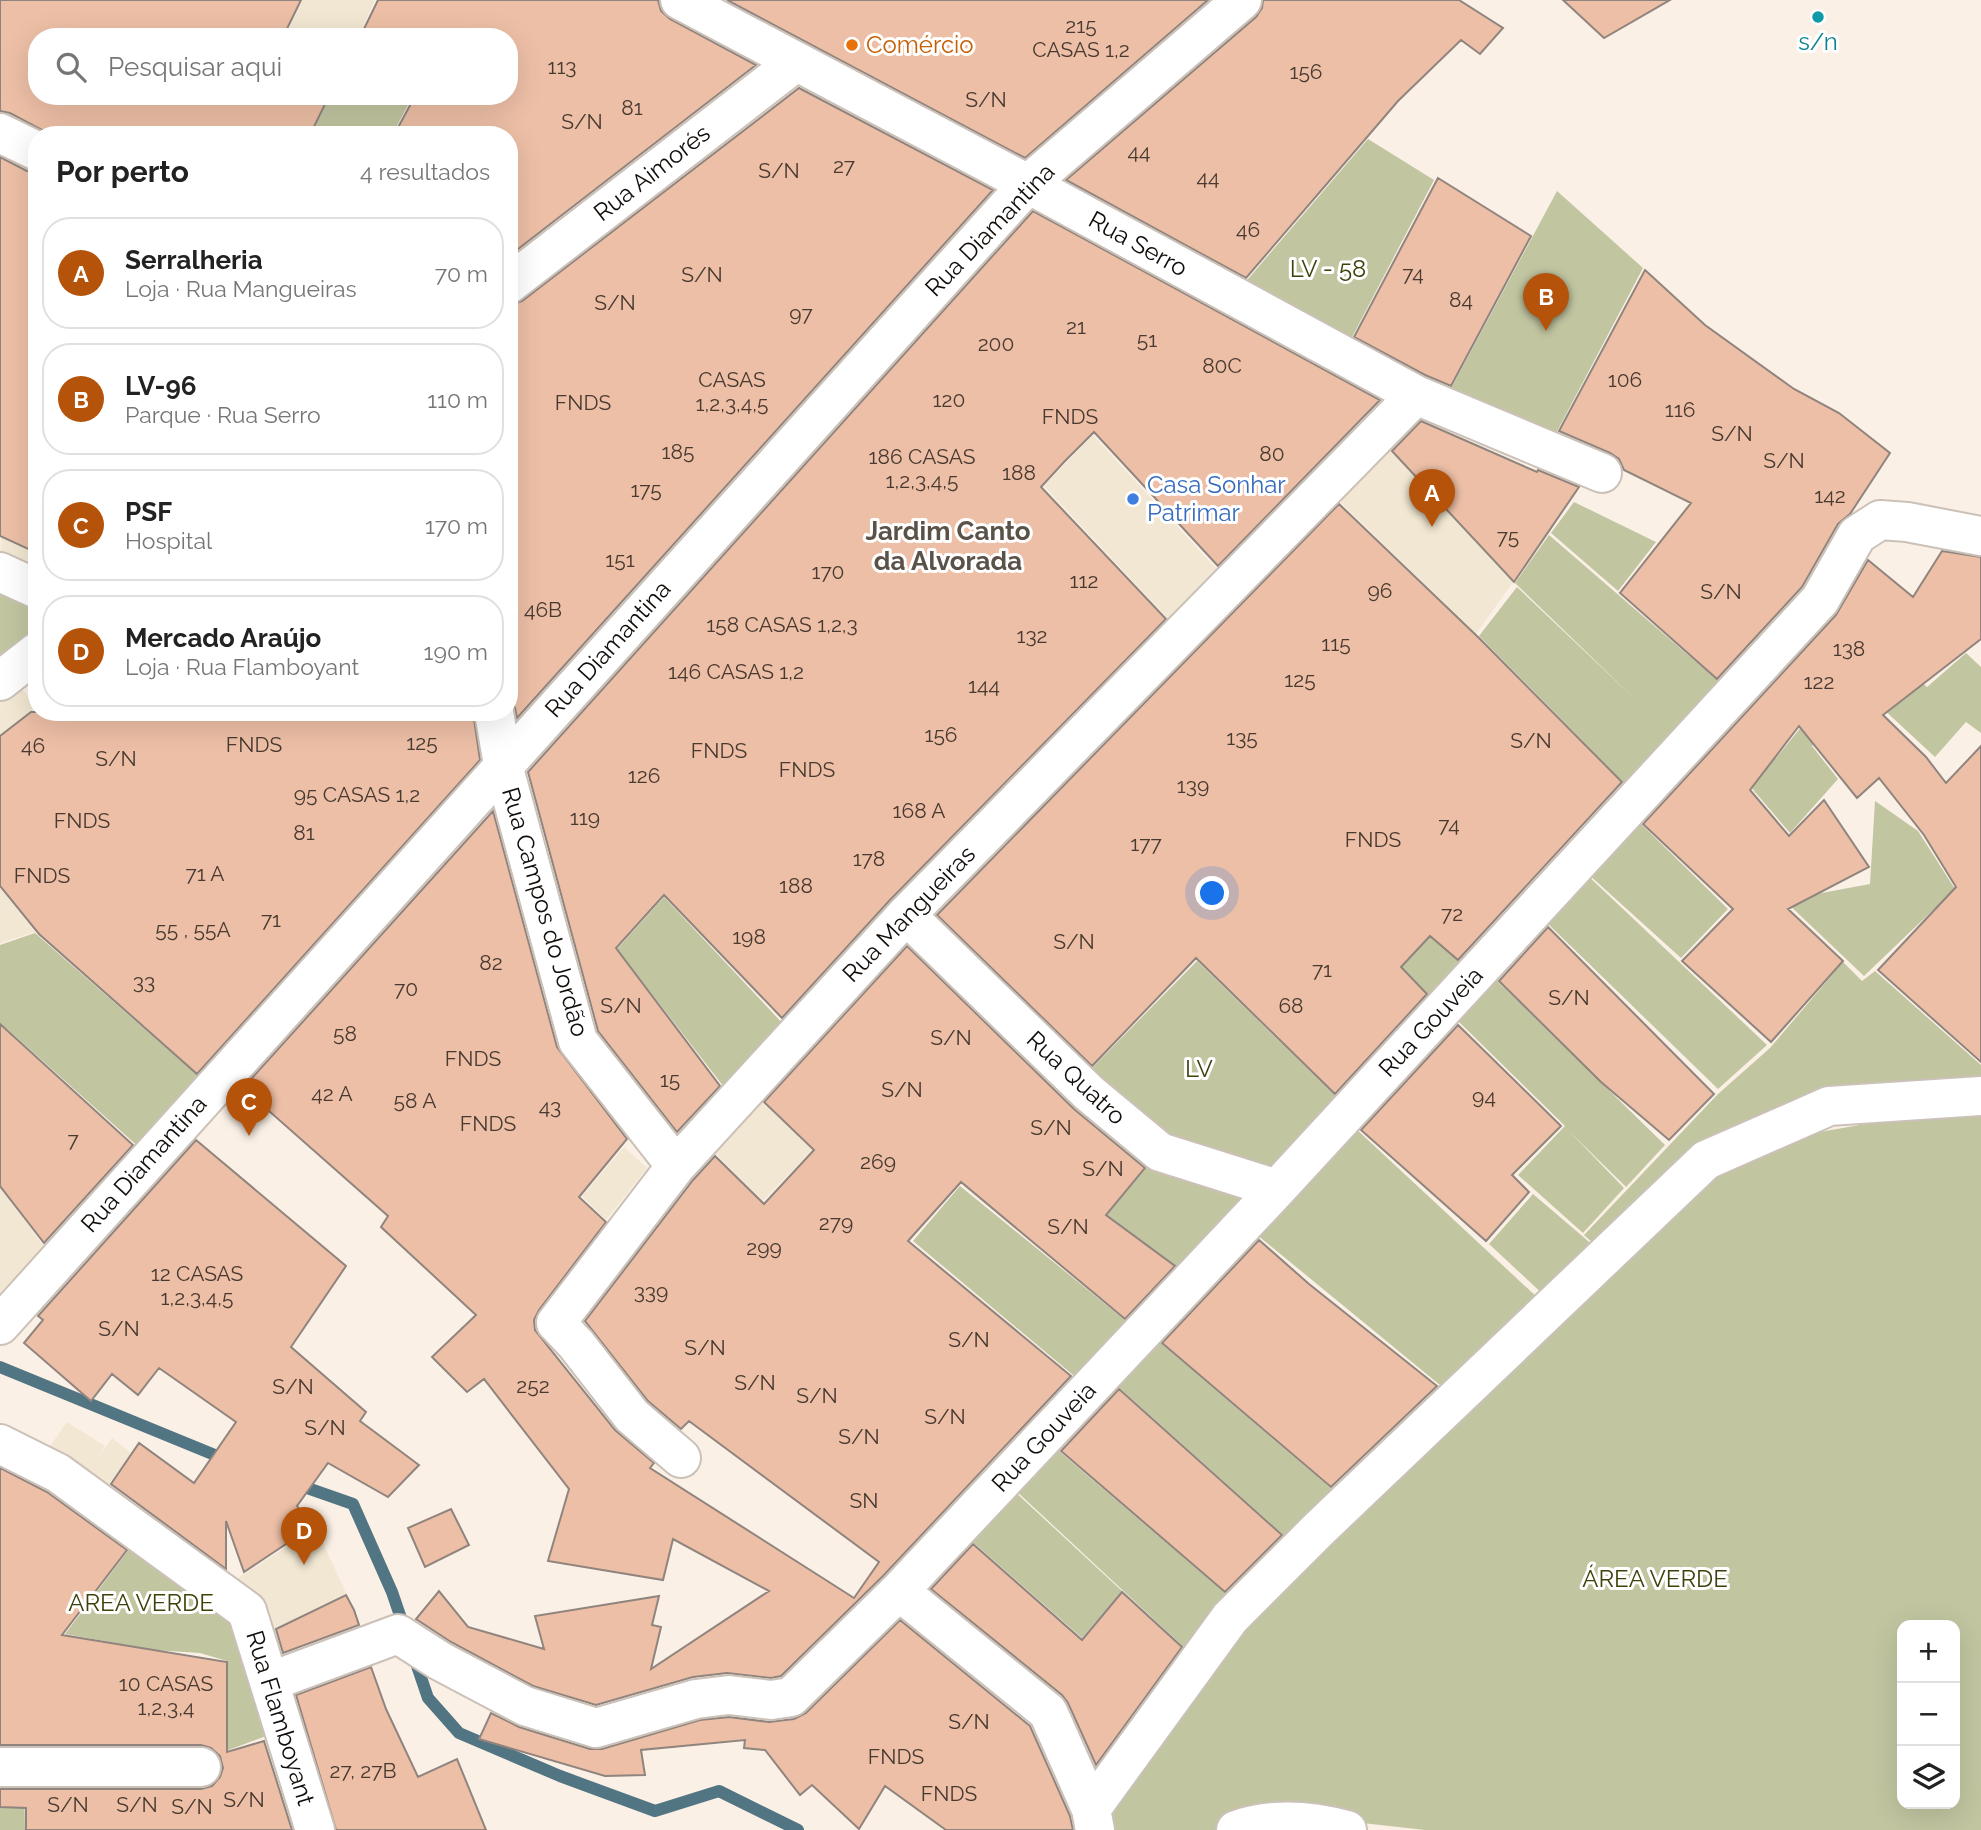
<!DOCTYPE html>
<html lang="pt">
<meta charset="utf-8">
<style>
:root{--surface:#fff;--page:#f6f6f6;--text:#222;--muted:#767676;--line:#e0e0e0;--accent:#b45309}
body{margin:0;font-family:Raleway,sans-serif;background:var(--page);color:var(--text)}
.controls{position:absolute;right:21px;bottom:21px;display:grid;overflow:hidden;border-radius:14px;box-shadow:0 7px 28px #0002}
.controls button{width:63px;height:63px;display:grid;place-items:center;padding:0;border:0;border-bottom:2px solid var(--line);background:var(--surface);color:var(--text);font:35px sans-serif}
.you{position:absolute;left:1213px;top:894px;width:24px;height:24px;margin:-18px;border:5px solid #fff;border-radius:50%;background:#1a73e8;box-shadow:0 0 0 10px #1a73e833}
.badge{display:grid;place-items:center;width:46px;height:46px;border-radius:50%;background:var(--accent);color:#fff;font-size:23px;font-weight:700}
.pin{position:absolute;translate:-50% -58px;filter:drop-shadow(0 2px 4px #0008)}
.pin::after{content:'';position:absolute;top:37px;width:24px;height:21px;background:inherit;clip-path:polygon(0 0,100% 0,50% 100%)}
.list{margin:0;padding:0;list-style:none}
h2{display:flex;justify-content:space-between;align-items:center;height:91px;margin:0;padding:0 28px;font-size:30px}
h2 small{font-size:23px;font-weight:400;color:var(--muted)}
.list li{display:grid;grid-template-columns:46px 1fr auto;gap:21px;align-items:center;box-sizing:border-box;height:112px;margin:0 14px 14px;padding:0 14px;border:2px solid var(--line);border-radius:28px}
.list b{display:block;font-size:26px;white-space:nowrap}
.list p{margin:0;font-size:23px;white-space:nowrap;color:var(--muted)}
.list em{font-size:23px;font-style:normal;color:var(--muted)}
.icon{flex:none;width:38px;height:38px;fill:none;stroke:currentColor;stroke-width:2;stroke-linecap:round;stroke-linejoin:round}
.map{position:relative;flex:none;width:1981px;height:1830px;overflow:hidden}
.search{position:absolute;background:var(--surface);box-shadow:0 7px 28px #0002;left:28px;top:28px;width:490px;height:77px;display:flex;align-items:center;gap:18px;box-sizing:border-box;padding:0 24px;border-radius:28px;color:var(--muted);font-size:26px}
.panel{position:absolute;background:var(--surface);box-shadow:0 7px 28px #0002;left:28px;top:126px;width:490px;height:595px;border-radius:28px}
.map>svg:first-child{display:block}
.commercial{fill:#f1e7d2}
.green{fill:#c1c5a0;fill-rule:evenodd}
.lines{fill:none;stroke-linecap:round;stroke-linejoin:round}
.stream{stroke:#517582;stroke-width:12}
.building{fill:#edbfa6;stroke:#90847e;stroke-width:2}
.minor-casing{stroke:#cbc1b8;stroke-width:42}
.minor{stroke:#fff;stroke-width:38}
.culture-dot{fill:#0f9aa8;stroke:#fff;stroke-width:2.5}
.food-dot{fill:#e8710a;stroke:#fff;stroke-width:2.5}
.shop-dot{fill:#3f7fe0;stroke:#fff;stroke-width:2.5}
.labels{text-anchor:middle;stroke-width:6;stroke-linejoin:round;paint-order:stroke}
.number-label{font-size:21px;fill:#483a31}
.culture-label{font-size:24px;fill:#0d838f;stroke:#fff}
.food-label{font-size:24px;fill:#c56008;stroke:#fff;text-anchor:start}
.street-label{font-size:24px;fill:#110d0a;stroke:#fff}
.park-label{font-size:24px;fill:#3e4109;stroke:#fff}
.shop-label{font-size:24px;fill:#366cbe;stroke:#fff;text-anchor:start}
.neighbourhood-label{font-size:26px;font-weight:bold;fill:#5a5149;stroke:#fff}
</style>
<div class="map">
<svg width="1981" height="1830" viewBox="0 0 1981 1830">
<rect width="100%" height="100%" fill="#fbf0e6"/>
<path class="commercial" d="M302,0H375L358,37H285Z
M1093,435L1222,575L1173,624L1044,486Z
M1386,445L1513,582L1476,634L1335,497Z
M1,537L37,553V575L0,558Z
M18,684L37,707L0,735V698Z
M0,888L35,932L0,943Z
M756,1096L812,1150L763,1201L710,1148Z
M624,1147L647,1168L606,1220L582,1196Z
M0,1187L48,1252L0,1305Z
M67,1422L105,1446L96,1461L112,1438L131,1453L104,1491L46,1452Z
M316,1528L346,1593L268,1633L230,1583Z"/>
<path class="green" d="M330,96H413L392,135H311Z
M1368,139L1434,180L1349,343L1242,286Z
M1557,191L1643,268L1553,439L1448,394Z
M1574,502L1656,542L1618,591L1551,533Z
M1549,535L1724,686L1630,789L1479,636L1517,587L1637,701L1515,583Z
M0,587L37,604V638L0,666Z
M1966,653L1981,667V733L1966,722L1935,757L1868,695L1897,658L1927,687Z
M1819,705L1834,717L1812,746L1838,779L1790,833L1743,778L1768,750L1776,758Z
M1875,801L1918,831L1955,889L1864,976L1784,900L1870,884Z
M1636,819L1728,909L1681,958L1587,873Z
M1307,824L1465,967L1428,1006L1272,865Z
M1586,874L1767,1045L1718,1089L1544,920Z
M664,897L785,1026L727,1091L617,949Z
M35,933L203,1080L141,1149L7,1029H0V945Z
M1197,961L1341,1101L1272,1174L1167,1141L1087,1073Z
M1843,962L1862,981L1875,971L1981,1065V1088L1825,1087L1703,1144L1595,1245L1584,1235L1718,1094L1770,1048Z
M1492,976L1665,1145L1626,1187L1569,1131L1624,1188L1583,1233L1518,1175L1565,1126L1454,1017Z
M1981,1110V1830H1425L1272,1813L1220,1830H1107L1106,1806L1220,1645L1712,1179L1814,1133L1934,1112ZM1902,1625H1955V1804H1902Z
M1354,1127L1540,1300L1446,1390L1256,1234Z
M1150,1163L1254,1196L1183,1271L1107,1215Z
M960,1186L1131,1325L1079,1380L913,1241Z
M1533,1194L1595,1247L1545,1296L1489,1244Z
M1155,1338L1340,1496L1290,1541L1114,1383Z
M1053,1446L1231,1598L1189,1652L1013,1488Z
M1012,1489L1122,1591L1082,1638L967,1537Z
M133,1544L236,1620L269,1735L215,1755L219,1775L208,1776L209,1733L228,1731L227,1661L200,1653L154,1650L65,1634Z
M0,1778H24L25,1830H0Z"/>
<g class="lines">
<path class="stream" d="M0,1367L227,1460
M293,1483L353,1504L392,1592L405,1630
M414,1657L428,1698L459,1733L560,1776L655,1811L719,1791L798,1830"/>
</g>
<path class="building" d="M0,0H301L283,37H37V96H329L310,135H51L10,113L0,111Z
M378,0H658L661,11L670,19L756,65L509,256V135H394L415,96H509V37H360Z
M727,0H1208L1025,158Z
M1263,0H1459L1503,28L1480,54L1461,40L1398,101L1246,278L1066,180L1256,17L1262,8Z
M1563,0H1670L1604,38Z
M799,88L993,190L517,718L515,708L509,697V305L522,301Z
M0,157L27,171L37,173V553L0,536Z
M1438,178L1531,236L1451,386L1425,375L1354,337Z
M1033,211L1380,400L1218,566L1094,432L1064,462L1041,487L1166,619L890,900L782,1018L664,895L616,948L720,1086L677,1132L598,1031L528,772Z
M1645,270L1705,325L1794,389L1839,413L1890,453L1850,514L1838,524L1802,587L1717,679L1620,593L1691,503L1624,470L1619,459L1610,453L1559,431Z
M1421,421L1537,472L1538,470L1579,487L1514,582L1392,451Z
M1339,504L1480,639L1622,782L1458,960L1430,936L1401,967L1427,994L1335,1094L1196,958L1092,1066L937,915Z
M1942,551L1981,557V639L1883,715L1926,757L1946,783L1981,746V1062L1878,970L1956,887L1924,835L1879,778L1857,798L1799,726L1750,790L1789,836L1824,800L1869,867L1788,909L1843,961L1771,1042L1682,961L1733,909L1643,824L1836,615L1868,560L1913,597Z
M31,712H473L480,760L197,1074L39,934L0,886V736Z
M493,811L557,1047L627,1139L579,1197L606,1222L539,1310L534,1320L535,1330L615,1430L654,1463L650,1468L854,1598L879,1562L689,1421L681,1429L648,1401L585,1321L693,1180L715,1156L764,1204L814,1150L764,1102L907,946L1074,1109L1145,1168L1106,1215L1175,1266L1125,1319L961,1182L908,1241L1071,1376L883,1576L781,1676L771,1678L727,1673L693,1677L596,1705L533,1686L451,1642L416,1619L439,1591L468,1627L544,1649L535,1616L659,1596L652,1625L661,1627L651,1669L769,1591L673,1539L663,1580L548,1561L569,1489L484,1379L467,1392L432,1357L476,1315L381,1227L388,1216L243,1088Z
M1548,927L1714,1094L1669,1140L1601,1082L1499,981Z
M0,1024L133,1145L44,1243L0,1186Z
M1458,1025L1561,1126L1512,1175L1529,1192L1486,1241L1361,1130Z
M196,1140L346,1266L291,1347L366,1412L360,1421L419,1465L388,1497L328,1463L297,1506L313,1526L244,1572L226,1521V1569L111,1484L139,1443L194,1483L236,1422L159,1368L138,1395L112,1374L91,1401L24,1343L43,1320L38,1316Z
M1259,1240L1309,1284L1437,1386L1331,1487L1162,1343Z
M1119,1389L1282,1535L1225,1592L1061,1451Z
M0,1468L47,1492L127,1550L62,1635L227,1662V1752L264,1741L292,1830H26V1808L0,1807V1789H201L212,1786L220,1777L223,1768L220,1756L211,1748L201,1745H0Z
M451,1509L469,1545L425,1567L408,1528Z
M973,1544L1082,1640L1122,1592L1182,1647L1096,1765L1068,1703L1062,1695L931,1589Z
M346,1595L354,1610L359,1625L283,1653L276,1629Z
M900,1620L1030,1726L1070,1816L1073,1830H946L885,1786L859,1829L812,1785L800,1795L765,1750L744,1748L745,1740L641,1750L645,1775L605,1776L479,1739L491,1713L519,1727L590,1749H602L700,1720L729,1717L769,1722L794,1719L806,1713Z
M371,1667L386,1709L418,1777L457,1759L486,1830H336L296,1695Z"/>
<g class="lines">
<g class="minor-casing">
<path id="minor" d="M680,0L1028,184L1416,395L1602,473
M0,133L37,151
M509,284L796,62
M0,572L37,589
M0,681L37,652
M494,712L503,765L578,1041L676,1166
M906,915L1089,1093L1160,1152L1277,1189
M0,1325L1028,184L1242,0
M0,1444L58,1473L247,1611L315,1830
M681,1458L632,1416L576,1344L556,1323L676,1166L906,915L1416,395
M899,1591L1048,1712L1091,1809L1095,1830
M269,1682L398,1634L440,1661L525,1706L596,1728L696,1699L729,1695L771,1700L791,1697L899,1591L1277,1189L1820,600L1857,535L1880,520L1907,522L1981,536
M0,1767H201
M1091,1809L1230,1618L1319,1529L1706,1160L1829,1106L1981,1096
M1236,1830C1272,1817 1310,1820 1347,1830"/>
</g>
<use href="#minor" class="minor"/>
</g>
<circle class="culture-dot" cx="1818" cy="17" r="7"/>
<circle class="food-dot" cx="852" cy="45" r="7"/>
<circle class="shop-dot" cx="1133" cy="499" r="7"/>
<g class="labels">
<g class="number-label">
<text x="1081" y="33">215<tspan x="1081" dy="24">CASAS 1,2</tspan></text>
<text x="562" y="74">113</text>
<text x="1306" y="79">156</text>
<text x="986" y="107">S/N</text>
<text x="632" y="115">81</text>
<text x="582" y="129">S/N</text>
<text x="1139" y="159">44</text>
<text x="844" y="173">27</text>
<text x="779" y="178">S/N</text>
<text x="1208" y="185">44</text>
<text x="1248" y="237">46</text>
<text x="1413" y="281">74</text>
<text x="702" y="282">S/N</text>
<text x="1461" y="307">84</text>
<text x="615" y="310">S/N</text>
<text x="801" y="321">97</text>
<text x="1076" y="334">21</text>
<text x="1147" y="347">51</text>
<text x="996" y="351">200</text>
<text x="1222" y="373">80C</text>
<text x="732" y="387">CASAS<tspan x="732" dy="24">1,2,3,4,5</tspan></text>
<text x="1625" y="387">106</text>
<text x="949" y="407">120</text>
<text x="583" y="410">FNDS</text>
<text x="1680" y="417">116</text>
<text x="1070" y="424">FNDS</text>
<text x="1732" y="441">S/N</text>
<text x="678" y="459">185</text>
<text x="1272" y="461">80</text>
<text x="922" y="464">186 CASAS<tspan x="922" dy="24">1,2,3,4,5</tspan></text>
<text x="1784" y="468">S/N</text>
<text x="1019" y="480">188</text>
<text x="646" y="497">175</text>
<text x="1830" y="503">142</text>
<text x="1508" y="544">75</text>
<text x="620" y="567">151</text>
<text x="828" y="579">170</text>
<text x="1084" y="588">112</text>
<text x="1380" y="598">96</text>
<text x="1721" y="599">S/N</text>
<text x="543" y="617">46B</text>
<text x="782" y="632">158 CASAS 1,2,3</text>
<text x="1032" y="643">132</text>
<text x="1336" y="651">115</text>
<text x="1849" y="656">138</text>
<text x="736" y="679">146 CASAS 1,2</text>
<text x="1300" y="687">125</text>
<text x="1819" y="689">122</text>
<text x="984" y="693">144</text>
<text x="941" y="742">156</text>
<text x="1242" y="745">135</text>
<text x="1531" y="748">S/N</text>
<text x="422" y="750">125</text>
<text x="254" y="752">FNDS</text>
<text x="33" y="753">46</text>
<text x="719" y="758">FNDS</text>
<text x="116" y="766">S/N</text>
<text x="807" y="777">FNDS</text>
<text x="644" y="783">126</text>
<text x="1193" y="793">139</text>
<text x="357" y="802">95 CASAS 1,2</text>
<text x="919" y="818">168 A</text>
<text x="585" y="825">119</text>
<text x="82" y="828">FNDS</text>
<text x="1449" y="832">74</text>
<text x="304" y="840">81</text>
<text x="1373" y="847">FNDS</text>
<text x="1146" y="851">177</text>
<text x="869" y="866">178</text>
<text x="205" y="881">71 A</text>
<text x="42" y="883">FNDS</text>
<text x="796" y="893">188</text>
<text x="1452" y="921">72</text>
<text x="271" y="927">71</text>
<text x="193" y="937">55 , 55A</text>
<text x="749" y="944">198</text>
<text x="1074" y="949">S/N</text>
<text x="491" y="970">82</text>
<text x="1322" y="977">71</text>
<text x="144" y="989">33</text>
<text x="406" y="996">70</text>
<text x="1569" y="1005">S/N</text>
<text x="621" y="1013">S/N</text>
<text x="1291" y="1013">68</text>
<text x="345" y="1041">58</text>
<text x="951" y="1045">S/N</text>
<text x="473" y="1066">FNDS</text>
<text x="670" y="1087">15</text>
<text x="902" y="1097">S/N</text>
<text x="332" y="1101">42 A</text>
<text x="1484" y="1104">94</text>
<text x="415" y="1108">58 A</text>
<text x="550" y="1114">43</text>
<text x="488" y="1131">FNDS</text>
<text x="1051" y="1135">S/N</text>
<text x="73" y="1147">7</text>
<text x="878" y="1169">269</text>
<text x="1103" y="1176">S/N</text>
<text x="836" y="1230">279</text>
<text x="1068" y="1234">S/N</text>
<text x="764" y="1255">299</text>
<text x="197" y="1281">12 CASAS<tspan x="197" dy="24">1,2,3,4,5</tspan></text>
<text x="651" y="1299">339</text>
<text x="119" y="1336">S/N</text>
<text x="969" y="1347">S/N</text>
<text x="705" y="1355">S/N</text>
<text x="755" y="1390">S/N</text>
<text x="533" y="1393">252</text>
<text x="293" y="1394">S/N</text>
<text x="817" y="1403">S/N</text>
<text x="945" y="1424">S/N</text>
<text x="325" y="1435">S/N</text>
<text x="859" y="1444">S/N</text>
<text x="864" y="1508">SN</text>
<text x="166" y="1691">10 CASAS<tspan x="166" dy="24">1,2,3,4</tspan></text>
<text x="969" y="1729">S/N</text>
<text x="896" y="1764">FNDS</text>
<text x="363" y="1778">27, 27B</text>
<text x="949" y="1801">FNDS</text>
<text x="244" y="1807">S/N</text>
<text x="68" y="1812">S/N</text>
<text x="137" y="1812">S/N</text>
<text x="192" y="1814">S/N</text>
</g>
<g class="culture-label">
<text x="1818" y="50">s/n</text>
</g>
<g class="food-label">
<text x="866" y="53">Comércio</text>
</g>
<g class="street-label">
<text transform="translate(652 173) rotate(-38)" y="8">Rua Aimorés</text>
<text transform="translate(990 230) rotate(-46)" y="8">Rua Diamantina</text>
<text transform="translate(1138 244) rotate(29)" y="8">Rua Serro</text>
<text transform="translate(608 649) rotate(-48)" y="8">Rua Diamantina</text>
<text transform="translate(545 912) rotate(74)" y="8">Rua Campos do Jordão</text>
<text transform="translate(909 914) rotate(-46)" y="8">Rua Mangueiras</text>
<text transform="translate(1431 1022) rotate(-47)" y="8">Rua Gouveia</text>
<text transform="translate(1076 1078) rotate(43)" y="8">Rua Quatro</text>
<text transform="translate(144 1164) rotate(-48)" y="8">Rua Diamantina</text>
<text transform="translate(1044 1437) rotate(-47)" y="8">Rua Gouveia</text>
<text transform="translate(280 1718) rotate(73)" y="8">Rua Flamboyant</text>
</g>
<g class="park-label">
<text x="1328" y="277">LV - 58</text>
<text x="1199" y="1077">LV</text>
<text x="1655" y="1587">ÁREA VERDE</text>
<text x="141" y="1611">AREA VERDE</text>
</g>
<g class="shop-label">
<text x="1147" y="493">Casa Sonhar<tspan x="1147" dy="28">Patrimar</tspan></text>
</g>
<g class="neighbourhood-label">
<text x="948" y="540">Jardim Canto<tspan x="948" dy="30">da Alvorada</tspan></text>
</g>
</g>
</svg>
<div class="controls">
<button>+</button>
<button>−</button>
<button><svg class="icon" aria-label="layers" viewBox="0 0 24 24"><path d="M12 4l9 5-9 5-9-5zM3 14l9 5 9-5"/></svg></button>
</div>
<div class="you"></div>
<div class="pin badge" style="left:1432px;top:527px">A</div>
<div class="pin badge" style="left:1546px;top:331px">B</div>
<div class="pin badge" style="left:249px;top:1136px">C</div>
<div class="pin badge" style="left:304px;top:1565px">D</div>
<div class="search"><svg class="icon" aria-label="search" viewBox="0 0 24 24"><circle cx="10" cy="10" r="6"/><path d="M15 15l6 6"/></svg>Pesquisar aqui</div>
<section class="panel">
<h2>Por perto<small>4 resultados</small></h2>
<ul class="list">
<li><span class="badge">A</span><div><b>Serralheria</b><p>Loja · Rua Mangueiras</p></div><em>70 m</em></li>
<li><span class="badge">B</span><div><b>LV-96</b><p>Parque · Rua Serro</p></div><em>110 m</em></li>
<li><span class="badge">C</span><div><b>PSF</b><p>Hospital</p></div><em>170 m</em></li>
<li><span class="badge">D</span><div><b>Mercado Araújo</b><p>Loja · Rua Flamboyant</p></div><em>190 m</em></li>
</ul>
</section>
</div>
